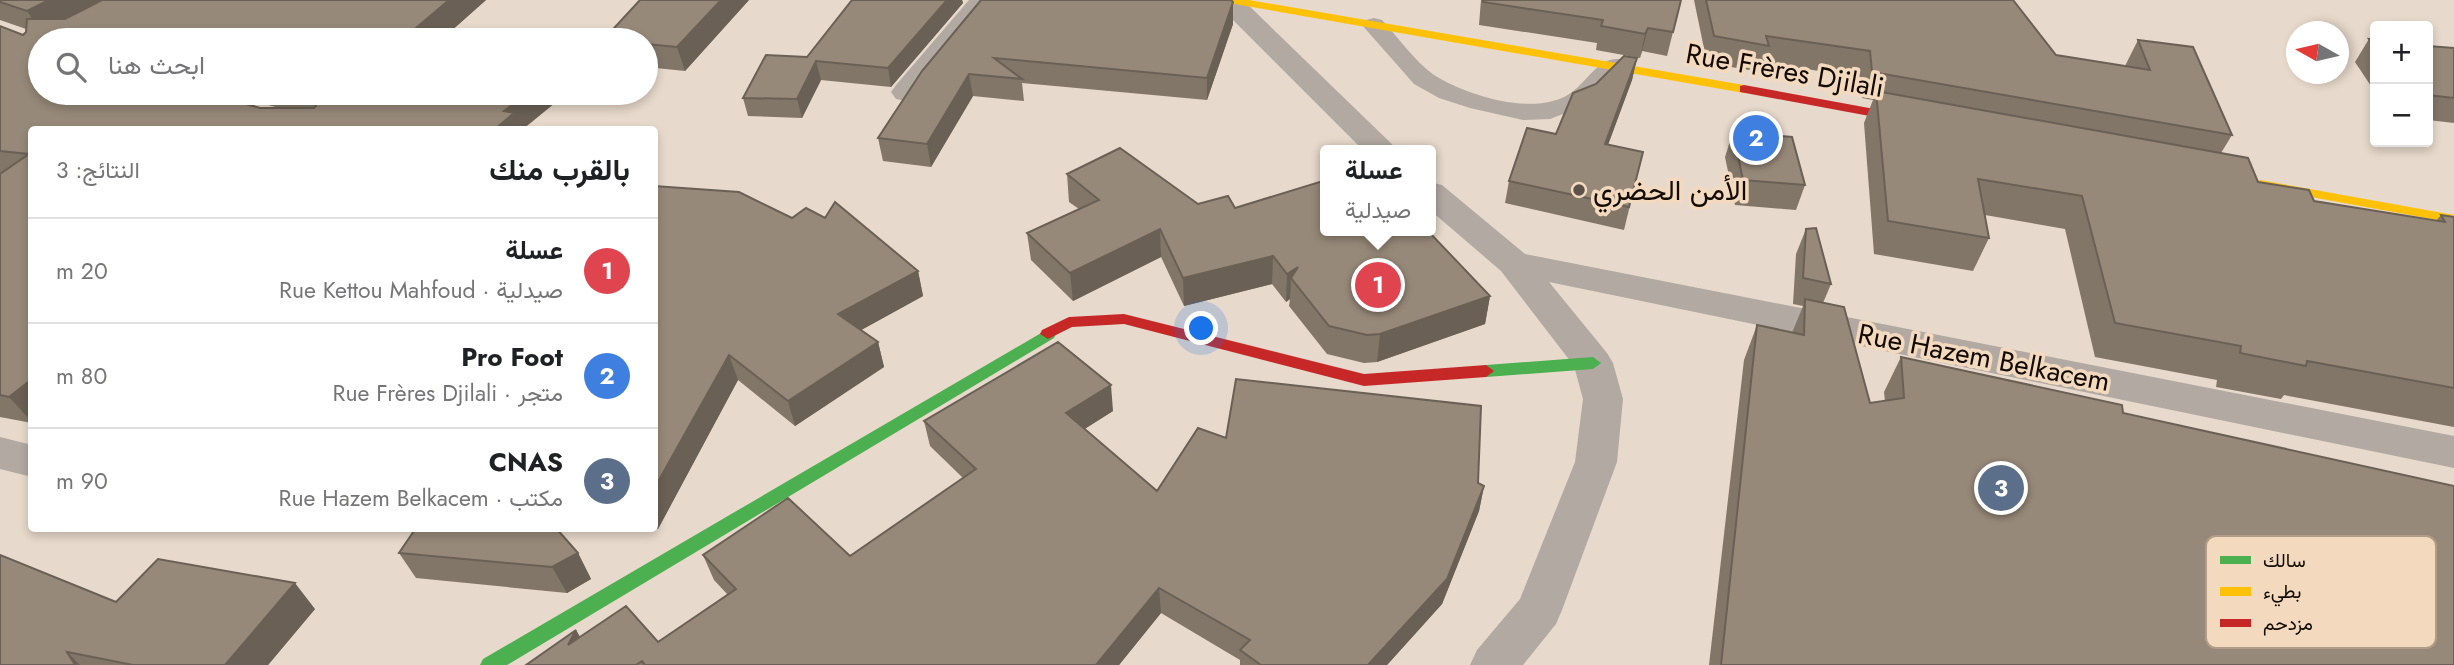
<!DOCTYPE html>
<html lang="ar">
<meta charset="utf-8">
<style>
:root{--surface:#fff;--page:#f6f6f6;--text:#202124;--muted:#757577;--line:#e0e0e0;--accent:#0b8043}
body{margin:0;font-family:Jost,Vazirmatn,sans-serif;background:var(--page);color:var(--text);direction:rtl}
.controls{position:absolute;right:21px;top:21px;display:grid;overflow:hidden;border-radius:7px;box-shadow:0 4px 10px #0003}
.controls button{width:63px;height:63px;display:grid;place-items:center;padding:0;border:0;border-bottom:2px solid var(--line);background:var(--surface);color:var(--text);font:35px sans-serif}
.compass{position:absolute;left:2286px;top:21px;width:63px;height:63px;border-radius:50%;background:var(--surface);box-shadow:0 4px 10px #0003;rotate:278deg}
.you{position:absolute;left:1202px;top:329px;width:24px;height:24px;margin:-18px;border:5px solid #fff;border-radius:50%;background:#1a73e8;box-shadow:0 0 0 10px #1a73e833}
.badge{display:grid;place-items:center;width:46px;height:46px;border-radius:50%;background:var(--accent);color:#fff;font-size:23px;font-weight:700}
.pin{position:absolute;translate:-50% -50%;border:4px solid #fff;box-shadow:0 2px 7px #0006}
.popup{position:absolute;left:1320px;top:145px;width:116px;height:91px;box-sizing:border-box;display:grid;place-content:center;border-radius:7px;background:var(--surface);filter:drop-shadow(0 2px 5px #0005);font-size:23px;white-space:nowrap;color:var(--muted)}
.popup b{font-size:26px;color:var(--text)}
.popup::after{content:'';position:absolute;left:50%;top:100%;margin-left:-14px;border:14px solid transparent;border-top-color:var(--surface)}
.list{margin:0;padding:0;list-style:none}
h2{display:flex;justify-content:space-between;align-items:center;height:91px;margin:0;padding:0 28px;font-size:30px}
h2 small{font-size:23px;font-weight:400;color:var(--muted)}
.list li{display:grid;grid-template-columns:46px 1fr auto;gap:21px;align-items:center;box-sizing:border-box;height:105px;padding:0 28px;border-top:2px solid var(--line)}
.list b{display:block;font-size:26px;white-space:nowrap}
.list p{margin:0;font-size:23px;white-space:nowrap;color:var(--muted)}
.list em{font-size:23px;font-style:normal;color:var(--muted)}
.icon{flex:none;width:38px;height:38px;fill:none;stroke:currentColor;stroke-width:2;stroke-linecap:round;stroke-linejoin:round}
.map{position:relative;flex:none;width:2454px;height:665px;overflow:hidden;direction:ltr}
.search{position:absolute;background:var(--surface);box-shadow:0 4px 10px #0003;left:28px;top:28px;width:630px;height:77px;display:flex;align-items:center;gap:18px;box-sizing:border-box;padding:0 24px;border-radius:38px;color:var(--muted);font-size:26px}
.panel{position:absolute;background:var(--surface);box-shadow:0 4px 10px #0003;left:28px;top:126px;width:630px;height:406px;border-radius:7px;direction:rtl}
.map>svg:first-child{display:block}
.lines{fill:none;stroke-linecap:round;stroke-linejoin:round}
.lane{fill:#b2a9a2;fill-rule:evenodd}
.street{fill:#b2a9a2;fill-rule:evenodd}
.fast{fill:#4caf50;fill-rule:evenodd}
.slow{fill:#ffc107;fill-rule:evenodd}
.jam{fill:#c62828;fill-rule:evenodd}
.wall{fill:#827668}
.shaded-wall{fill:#6a6055}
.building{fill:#978979;stroke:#6a6055;stroke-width:2}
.poi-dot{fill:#5d5249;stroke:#f3dabf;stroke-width:2.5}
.labels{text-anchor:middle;stroke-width:7;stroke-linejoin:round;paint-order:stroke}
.street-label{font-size:28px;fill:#120a03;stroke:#f3dabf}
.poi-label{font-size:28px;fill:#120a03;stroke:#f3dabf;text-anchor:start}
.key{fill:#f3dabf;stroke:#b09c87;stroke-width:2}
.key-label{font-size:19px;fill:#120a03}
</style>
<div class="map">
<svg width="2454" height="665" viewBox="0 0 2454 665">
<rect width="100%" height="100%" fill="#e7d9cb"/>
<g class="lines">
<path class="lane" d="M1374,18L1382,20C1398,37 1415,62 1434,75C1467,96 1538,118 1572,92C1589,80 1600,54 1624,60L1627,65L1589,104L1550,119L1523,120L1470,108L1439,98L1414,84L1362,25L1366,20Z"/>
<path class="street" d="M969,0H998L918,99L907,101L896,99L891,92L896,85Z
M1213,0H1243L1398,150H1363Z
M1430,182L1442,185L1525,254L2454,436V468L1549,282L1607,353L1613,363L1623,399L1617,462L1562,610L1556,624L1523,665H1470L1477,650L1520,599L1575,462L1583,399L1574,366L1501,271L1430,210Z
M0,437L32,445V477L0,469Z"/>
<path class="fast" d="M1048,329L1054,330L1056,334L1054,338L507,665H480L483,659Z
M1593,357L1601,363L1593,369L1486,377L1478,371L1486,365Z"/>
<path class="slow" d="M1223,0H1249L1744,85L1750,89L1744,93L1229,3Z
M2260,180L2454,215V223L2255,187L2253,184Z"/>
<path class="jam" d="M1744,85L1918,117L1925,121L1918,125L1740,92V86Z
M1124,314L1364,374L1486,365L1494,371L1486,377L1364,386L1124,324L1072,327L1048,339L1040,334L1042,330L1069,317Z"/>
</g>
<path class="wall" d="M0,0H486L451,31L484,34L487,40H40V93L260,108H279L226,93H551L555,103L32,130V423L0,417V26L23,35L26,32V29L0,20Z
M749,0L685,71L646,67V40Z
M852,0H962L963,3L891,87L821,80L802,118L748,116L743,98L807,57Z
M981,0L1233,24L1207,100L1022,83L1024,101L973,96L931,167L883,161L878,138Z
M1481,0H1681L1667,56L1642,51L1640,58L1596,50L1597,43L1479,25Z
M1694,0H2013L2056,55L2125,66L2138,40L2232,135L2221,153L2258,182L2314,201L2436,221L2441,215L2454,217V427L2284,395L2281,399L2216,387L2217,380L2095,357L2065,229L1985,215L1989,238L1973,271L1874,254L1864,123L1873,100L1862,98L1861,77L1764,63L1761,72L1707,63Z
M2369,39L2375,40V92L2355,62Z
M2428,46L2454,48V123L2428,120Z
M1637,58L1632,80L1608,145L1643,152L1624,230L1505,203L1509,181L1556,134L1596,84Z
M1733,132L1805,185L1796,210L1735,205L1725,157Z
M1067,174L1198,204L1235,208L1490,296L1485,324L1377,362L1364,363L1327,354L1289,306L1290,299L1286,302L1272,284L1184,306L1161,257L1073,301L1031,260L1027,233L1079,209L1069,202Z
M654,186L792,218L918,271L923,296L861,330L878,342L884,367L795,426L738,380L658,529L654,528Z
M1806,229L1831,284L1823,303L1870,403L1885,401L1884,392L1901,357L2123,413L2454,665H1709L1744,360L1757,325L1792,333L1803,306L1793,304L1796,254Z
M1113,411L1084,429L1157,491L1226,438L1484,486L1479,511L1442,604L1387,665H1240V660L1161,613L1119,665H526L576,630L580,637L658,642L728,595L714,580L703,555L850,556L963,478L930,446L924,421Z
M399,553H578L591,579L567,593L416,578Z
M116,602L315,609L268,665H0Z"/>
<path class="shaded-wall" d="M49,0H107L43,35L27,11Z
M449,0H486L441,40L416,28Z
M721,0H749L685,71L677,47Z
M947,0H962L963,3L891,87L888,68Z
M1233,2V24L1207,100V78Z
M1648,28L1642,51L1640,58L1645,34Z
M484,34L487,40H478Z
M1637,58L1632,80L1600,166L1605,144Z
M816,61L821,80L802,118L797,99Z
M969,74L973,96L931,167L927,144Z
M528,93H551L555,103L522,130H494L504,111Z
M1160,229L1161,257L1073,301L1070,273Z
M1273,256L1272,284L1184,306L1183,278Z
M1298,267L1291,278L1290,299L1286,302L1287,274Z
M918,271L923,296L845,339L838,314Z
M1490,296L1485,324L1377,362L1380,334Z
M878,342L884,367L795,426L788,401Z
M729,355L738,380L658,529L654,522V489Z
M32,379V422L9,397Z
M1111,385L1113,411L1069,439L1066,413Z
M1484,486L1479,511L1442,604L1387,665H1368Z
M578,553L591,579L567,593L552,567Z
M295,583L315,609L268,665H225Z
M1159,588L1161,613L1119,665H1096Z
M576,630L590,655L568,645Z
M67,652L80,665H75Z"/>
<path class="building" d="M0,0H49L27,11L0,2Z
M102,0H449L416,28L484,34L478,40H40V93H208L260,108H314L316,106L309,96L298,93H528L504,111L514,113L494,130H32V379L9,397L0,395V174L29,154L0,151V26L23,35L26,32L27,19H65Z
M640,0H721L677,47L646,44V40H603Z
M852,0H947L888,68L816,61L797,99L743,98L766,55L807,57Z
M981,0H1231L1233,2L1207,78L994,58L1022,79L969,74L927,144L878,138L922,71Z
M1483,0H1681L1673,32L1648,28L1645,34L1601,26L1603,20L1483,2Z
M1706,0H2013L2056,55L2150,70L2138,40L2193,47L2232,135L1872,72L1870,51L1766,36L1769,46L1714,36Z
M2369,39L2375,40V48Z
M2428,46L2454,48V98L2428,95Z
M1624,56L1637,58L1605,144L1643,152L1629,207L1509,181L1527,128L1556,134L1573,93L1596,84Z
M1876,91L2248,158L2258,182L2309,190L2314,201L2445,222L2441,215L2454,217V388L2307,361L2306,366L2240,353L2241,346L2115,323L2082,196L1978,179L1989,238L1888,221Z
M1733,132L1792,137L1805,185L1743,180Z
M1120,148L1198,204L1228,196L1235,208L1326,180V231H1428L1490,296L1380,334L1367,335L1329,326L1291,278L1298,267L1287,274L1273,256L1183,278L1160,229L1070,273L1027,233L1099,200L1067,174Z
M654,186L739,192L792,218L806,208L825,218L835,202L918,271L838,314L878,342L788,401L729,355L654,489Z
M1816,228L1831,284L1803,278L1806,229Z
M1805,299L1844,307L1870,403L1904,398L1901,357L2122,405L2123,413L2454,486V665H1721L1757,325L1804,335Z
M1058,342L1111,385L1066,413L1157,491L1198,428L1226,438L1236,379L1481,406L1478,483L1484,486L1447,579L1368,665H1261L1240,650L1250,640L1159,588L1096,665H645L642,661L636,665H526L576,630L568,645L626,606L658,642L736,589L703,555L788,498L850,556L976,469L924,421Z
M416,528H556L578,553L552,567L399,553Z
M0,555L116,602L158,559L295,583L225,665H133L67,652L75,665H0Z"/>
<circle class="poi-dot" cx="1579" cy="190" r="7"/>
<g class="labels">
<g class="street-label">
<text transform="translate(1785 70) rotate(10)" y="10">Rue Frères Djilali</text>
<text transform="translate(1984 357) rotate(11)" y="10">Rue Hazem Belkacem</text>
</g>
<g class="poi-label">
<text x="1593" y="200">الأمن الحضري</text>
</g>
</g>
<rect x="2206" y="536" width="230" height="112" rx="10" class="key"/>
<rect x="2220" y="556" width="31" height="8" fill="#4caf50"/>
<rect x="2220" y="587" width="31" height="9" fill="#ffc107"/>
<rect x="2220" y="619" width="31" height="8" fill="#c62828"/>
<g class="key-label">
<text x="2263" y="567">سالك</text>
<text x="2263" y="598">بطيء</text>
<text x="2263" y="630">مزدحم</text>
</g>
</svg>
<div class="controls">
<button>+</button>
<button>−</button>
</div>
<svg class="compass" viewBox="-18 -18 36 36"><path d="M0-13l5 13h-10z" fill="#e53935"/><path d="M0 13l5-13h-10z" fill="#757577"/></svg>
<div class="you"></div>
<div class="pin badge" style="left:1378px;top:285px;background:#e0444e">1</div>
<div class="popup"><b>عسلة</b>صيدلية</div>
<div class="pin badge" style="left:1756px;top:138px;background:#3f7fe0">2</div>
<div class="pin badge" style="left:2001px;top:488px;background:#5c6f8a">3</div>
<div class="search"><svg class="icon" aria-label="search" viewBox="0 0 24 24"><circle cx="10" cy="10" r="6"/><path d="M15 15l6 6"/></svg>ابحث هنا</div>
<section class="panel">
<h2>بالقرب منك<small>النتائج: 3</small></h2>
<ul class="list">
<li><span class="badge" style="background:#e0444e">1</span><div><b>عسلة</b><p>صيدلية · Rue Kettou Mahfoud</p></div><em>20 m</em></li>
<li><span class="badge" style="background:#3f7fe0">2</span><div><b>Pro Foot</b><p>متجر · Rue Frères Djilali</p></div><em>80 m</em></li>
<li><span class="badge" style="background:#5c6f8a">3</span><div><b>CNAS</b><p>مكتب · Rue Hazem Belkacem</p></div><em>90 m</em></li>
</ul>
</section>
</div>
